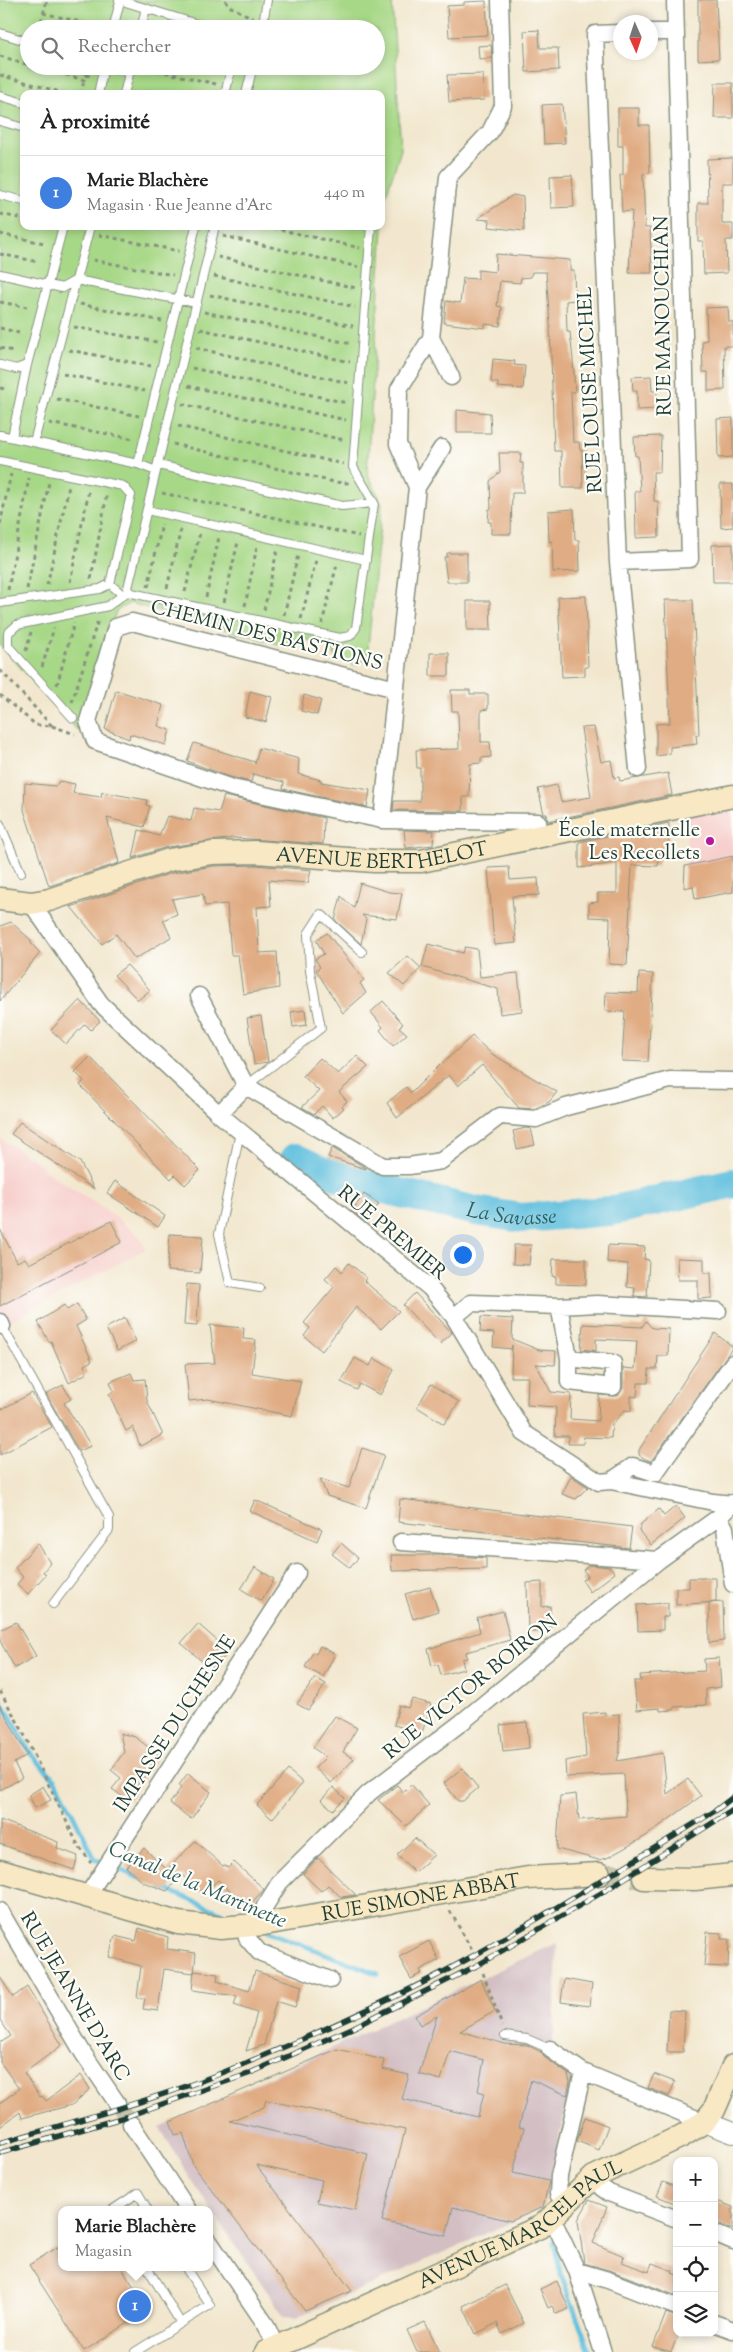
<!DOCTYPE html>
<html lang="fr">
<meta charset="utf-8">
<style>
:root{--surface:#fff;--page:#f2f2f2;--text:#222;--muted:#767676;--line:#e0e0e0;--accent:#b5179e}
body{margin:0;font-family:"Sorts Mill Goudy",serif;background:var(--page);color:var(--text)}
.controls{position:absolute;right:15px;bottom:15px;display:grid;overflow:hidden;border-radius:10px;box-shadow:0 2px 8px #0003}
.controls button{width:45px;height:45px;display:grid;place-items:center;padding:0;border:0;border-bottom:1px solid var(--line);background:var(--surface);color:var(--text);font:25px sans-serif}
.compass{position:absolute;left:613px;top:15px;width:45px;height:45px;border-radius:50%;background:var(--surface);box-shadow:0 2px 8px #0003;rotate:177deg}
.you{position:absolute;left:462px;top:1254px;width:18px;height:18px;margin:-12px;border:4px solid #fff;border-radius:50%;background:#1a73e8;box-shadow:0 0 0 8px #1a73e833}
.badge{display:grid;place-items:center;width:32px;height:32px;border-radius:50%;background:var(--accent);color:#fff;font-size:16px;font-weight:700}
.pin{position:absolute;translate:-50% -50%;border:2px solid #fff;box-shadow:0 1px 5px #0006}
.popup{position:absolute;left:58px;top:2206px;width:155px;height:65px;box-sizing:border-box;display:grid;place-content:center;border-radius:10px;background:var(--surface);filter:drop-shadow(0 1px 4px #0005);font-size:16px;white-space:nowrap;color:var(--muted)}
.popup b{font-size:19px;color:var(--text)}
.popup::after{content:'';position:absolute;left:50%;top:100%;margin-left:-10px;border:10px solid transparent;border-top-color:var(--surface)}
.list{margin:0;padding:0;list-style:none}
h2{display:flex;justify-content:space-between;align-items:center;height:65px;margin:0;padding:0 20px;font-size:21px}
h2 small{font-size:16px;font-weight:400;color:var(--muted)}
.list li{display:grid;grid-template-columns:32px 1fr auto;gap:15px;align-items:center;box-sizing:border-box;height:75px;padding:0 20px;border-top:1px solid var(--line)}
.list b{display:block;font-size:19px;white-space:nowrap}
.list p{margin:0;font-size:16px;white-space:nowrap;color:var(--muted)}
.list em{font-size:16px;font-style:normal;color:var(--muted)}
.icon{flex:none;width:28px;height:28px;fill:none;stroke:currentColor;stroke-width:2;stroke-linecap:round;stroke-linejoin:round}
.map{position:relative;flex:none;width:733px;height:2352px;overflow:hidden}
.search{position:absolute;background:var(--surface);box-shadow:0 2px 8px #0003;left:20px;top:20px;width:365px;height:55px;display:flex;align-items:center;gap:12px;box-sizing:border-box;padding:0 18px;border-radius:28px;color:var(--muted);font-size:19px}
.panel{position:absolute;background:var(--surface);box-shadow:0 2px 8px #0003;left:20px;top:90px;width:365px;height:140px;border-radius:10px}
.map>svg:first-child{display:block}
.built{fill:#f7d0cd}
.industrial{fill:#d2bec3}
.green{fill:#a7d887;stroke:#638a5e;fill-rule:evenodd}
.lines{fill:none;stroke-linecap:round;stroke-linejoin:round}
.stream{stroke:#60bfde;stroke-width:5}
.river{stroke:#60bfde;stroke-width:30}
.building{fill:#e0ac83}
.minor-tunnel{stroke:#c8c5af;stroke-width:16;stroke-dasharray:16 8;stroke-linecap:butt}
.secondary-tunnel{stroke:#c8c5af;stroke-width:22;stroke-dasharray:22 11;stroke-linecap:butt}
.service-casing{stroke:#889281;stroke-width:10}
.minor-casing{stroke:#889281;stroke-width:19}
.tertiary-casing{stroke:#889281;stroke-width:22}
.secondary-casing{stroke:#889281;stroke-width:25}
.path{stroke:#889281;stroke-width:3;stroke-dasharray:4 4;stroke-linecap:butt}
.service{stroke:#fff;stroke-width:8}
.minor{stroke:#fff;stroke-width:16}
.tertiary{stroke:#fff;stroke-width:20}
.secondary{stroke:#f8e8c3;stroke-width:22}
.rail-casing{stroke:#1f3d34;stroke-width:5.5}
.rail{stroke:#fdfcf7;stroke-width:4;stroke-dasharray:11;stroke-linecap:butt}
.poi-dot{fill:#b5179e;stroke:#fdfcf7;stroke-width:2}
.labels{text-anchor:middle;stroke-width:4.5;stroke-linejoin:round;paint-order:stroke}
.street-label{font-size:20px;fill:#1f3d34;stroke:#fdfcf7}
.poi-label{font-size:20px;fill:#1f3d34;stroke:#fdfcf7;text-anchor:end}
.water-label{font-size:21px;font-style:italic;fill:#2f5e5e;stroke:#fdfcf7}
</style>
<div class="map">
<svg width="733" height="2352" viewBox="0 0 733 2352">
<rect width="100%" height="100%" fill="#fdfcf7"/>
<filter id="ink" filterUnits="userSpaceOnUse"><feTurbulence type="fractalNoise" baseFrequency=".02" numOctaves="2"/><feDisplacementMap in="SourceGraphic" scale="10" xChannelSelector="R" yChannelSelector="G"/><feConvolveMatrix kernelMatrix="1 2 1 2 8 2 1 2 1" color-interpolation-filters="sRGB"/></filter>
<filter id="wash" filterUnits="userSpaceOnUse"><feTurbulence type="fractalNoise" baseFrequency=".0096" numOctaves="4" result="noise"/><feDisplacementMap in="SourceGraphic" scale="20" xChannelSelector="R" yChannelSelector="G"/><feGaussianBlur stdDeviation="1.12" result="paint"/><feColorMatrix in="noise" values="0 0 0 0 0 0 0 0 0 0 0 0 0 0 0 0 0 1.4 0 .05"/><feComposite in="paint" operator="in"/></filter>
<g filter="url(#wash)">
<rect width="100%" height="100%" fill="#f2e7ce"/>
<path class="built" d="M733,805V883L695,899L693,887L684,888L688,815Z
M0,1138L42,1165L44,1170L112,1214L140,1237L145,1249L7,1323L0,1310Z"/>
<path class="industrial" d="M557,1943L554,2035L548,2056L574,2072L543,2208L298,2317L284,2316L193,2183L160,2128Z"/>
<path class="green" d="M0,0H392L401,150L385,198L367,472L382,504L367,659L356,665L336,659C332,641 313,640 297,640L289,647L130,603L116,611L78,731L0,645ZM29,29H376V66H29ZM24,94H381V226H24Z"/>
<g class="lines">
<path class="stream" d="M0,1699L31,1754L56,1780L95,1859L144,1880
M163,1888L233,1918
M269,1932L378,1974
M554,2242L561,2275L590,2352"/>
<path class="river" id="s1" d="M295,1158L325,1172L363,1184L476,1211L522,1218L610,1211L733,1183"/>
</g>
<g id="blocks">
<path class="building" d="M698,0H716L719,59L698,60Z
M486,1L488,35L449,37L447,6L464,5V2Z
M539,30L540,48H558L559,70L526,72L524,31Z
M491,45L492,58L479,59L478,46Z
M483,74L484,100L449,102L447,75Z
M715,83H733V118H714Z
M562,104L565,143L544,144L542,105Z
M618,108H639V125H649L650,173L643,174L645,228H650L652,273H629L632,211L622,212L620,175H623V146H618Z
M733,158V183H722V224H733V240H726L727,273L704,274L703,241H698V203H708L707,159Z
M572,175L574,207L551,208L550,176Z
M513,195L523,197L524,231L489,227L490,220L477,219Z
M496,254L570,260V270H574L575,300L566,301L567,332H570L573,360L575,392H571L573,442H579L580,450H582L583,488H562L561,451H554L550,324L546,272H532L531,277L521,278L520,283L500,281L497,306L502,307L500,326L485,324V328L444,323L446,301L460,303L463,278L478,279V270L495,272Z
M728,307L729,322H733V346H724L725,390L708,391V372H703L702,341L707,340L706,308Z
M493,359L515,361L514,365L525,366L523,389L498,387V383L491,382Z
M651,376L652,391H657V409L637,410V391H633L632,377Z
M457,410L490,413L491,433H457Z
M733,418V457L718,458L717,419Z
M661,436L660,472H653L654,501H658L659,537L636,538L635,491H640L638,456H635L634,437Z
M499,453H521L520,463H523V493H512L511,534H491V522H488L489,509H491L490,481L500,472Z
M720,484H733V527L721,528Z
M574,509L575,540H579L580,571L553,572L552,541L549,542L548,511Z
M733,544V582H713L712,545Z
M447,553H467V582H447L444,557H447Z
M586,596L588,667H585V676L562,677L558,597Z
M665,600H693L699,735H696L697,744L670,747V754L656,756V724L670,723Z
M467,601H490L491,630H467Z
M430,653H449V676H430Z
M116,690L163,705L158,726L170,730L166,745L130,734L129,739L105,729Z
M451,690H470V694H488V709L481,710V742H490L491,757L481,758V763L470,764L469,797H463V811L393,810L394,801H420V768H417L416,750L459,749L458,711H452Z
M250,691L272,697L266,722L245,717Z
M304,695L321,700L317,715L301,711Z
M594,727L601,762L611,760L614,778L619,777L620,781L668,773L672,795L548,821L547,814H544L538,789L557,785L561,802L591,797L581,728Z
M194,743L255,762V764L259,748L299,759L298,774L321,780V782L370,790L367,807L283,789L284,782L253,774L251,782L230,777L187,761Z
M59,781L75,784L73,793L101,797L102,792L147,800L146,805L150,806L144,827L107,818L119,863L49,886L24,810L25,783L56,786Z
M224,796L324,818L323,844L234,838L167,847L133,858L139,830L159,836L167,816L191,821L194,808L219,812Z
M669,823L668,859H659L658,866L632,865L627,965L609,964L610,918L589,917V903L598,902V893H617V863L579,868V842Z
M404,830L434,831L433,845L406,848Z
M733,856V892L695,899L693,886L684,888L685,866Z
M256,865L311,870L308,883L269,880L271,906L257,907L259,953L277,952L279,988L243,994L238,955H231L227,904L205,906L203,894L172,899L177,914L163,920L171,937L135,959L116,934L102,944L71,907L172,873L213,866Z
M509,867L510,880L538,878L539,895L512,896L516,943L494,945L488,868Z
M360,883L389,892L402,893L397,919L362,915L366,919L361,944L335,920L341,896L354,908Z
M11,922L32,941L30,942L40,953L0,1001V926Z
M327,933L364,980L360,983L366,993L343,1013L316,970L320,967L315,959L324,954L316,940Z
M428,944L463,953L465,947L477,949L480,977L518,973L522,1011L500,1014L498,989L422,967Z
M408,956L421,968L404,986L389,973Z
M127,965L150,990L138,1000L114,975Z
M639,973L653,974L648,1062L622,1061L625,1012L605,1011L606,992L638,993Z
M80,1000L100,1021L91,1030L85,1024L66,1044L51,1030Z
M383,1001L403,1024L399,1027L407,1034L393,1046L380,1030L383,1027L371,1012Z
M305,1010L307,1025L293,1027L291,1012Z
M261,1016L268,1062L254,1064L247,1018Z
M472,1036L492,1054L557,1092L549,1102L534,1109L519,1108L482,1065L458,1086L449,1075L397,1118L387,1103L406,1087L411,1093L440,1064L441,1065Z
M357,1056L368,1067L339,1092L347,1101L342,1106L344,1108L333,1118L322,1106L314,1114L302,1107L319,1091L303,1076L320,1058L338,1074Z
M90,1057L200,1170L185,1185L175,1175L171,1179L80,1085L84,1081L75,1072Z
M20,1122L80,1162L94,1189L11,1134Z
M526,1128L531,1129L535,1145L517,1149L513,1131Z
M332,1148L366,1168V1169L328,1157Z
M115,1181L165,1216L158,1227L107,1193Z
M364,1194L379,1204L366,1222L352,1211Z
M111,1221L122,1242L0,1306V1229L17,1262L25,1258L29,1264Z
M170,1234L203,1236L200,1273L167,1271Z
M514,1245H531L529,1265L513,1264Z
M608,1245L645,1247L644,1259L649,1260L647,1297L634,1296L635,1288L627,1287L628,1264L607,1262Z
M677,1258L704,1259V1273H711L712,1298L698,1299V1280H678Z
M553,1259H586V1285L556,1284V1277L552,1276Z
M349,1263L367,1278L364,1281L399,1311L381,1329L356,1307L322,1351L304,1336L310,1328L304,1323L334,1287L325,1279L336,1266L342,1272Z
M187,1284L199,1285L197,1326L184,1325Z
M415,1293L452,1333L440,1344L403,1305Z
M77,1304L86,1320L76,1326L92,1361L84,1365L87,1373L69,1383L51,1341L49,1342L38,1322L64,1305L67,1310Z
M481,1317L513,1319L512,1339L539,1350L556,1351L555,1365L536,1364L551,1392L571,1394L570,1419L598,1421L599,1395L618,1396L623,1388V1368L635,1369L637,1341L596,1339V1351L581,1349L583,1324L642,1327L646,1321L652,1328L669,1329L668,1356H658L657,1369H649L648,1383H638L637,1397L631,1396V1411L625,1410L612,1424L611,1438L584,1437L583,1444H568L569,1436H555L556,1407L527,1405L528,1377H511L512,1345V1349L493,1347L494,1333L480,1332Z
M125,1318L136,1341L117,1351L106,1328Z
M210,1325L244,1328L243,1339L256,1340L252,1373L301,1381L292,1416L208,1399L189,1401L185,1364L215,1363Z
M715,1333L733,1347L651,1461L645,1459L639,1455V1450Z
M355,1358L370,1366L374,1358L394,1370L380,1395L360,1384L357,1390L341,1382Z
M131,1373L134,1380L145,1379L147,1401L163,1435L140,1446L133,1427L126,1431L109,1394L114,1391L110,1382Z
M431,1384L459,1402L444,1424L417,1407Z
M63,1385L71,1399L64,1403L91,1446L79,1451L46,1394Z
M32,1393L52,1427L0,1455V1410Z
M362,1448L384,1455L366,1508L327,1496L320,1479L349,1488Z
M571,1476L588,1487L576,1499L562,1494Z
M400,1499L632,1527L629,1548L398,1522Z
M255,1500L322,1529L317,1541L250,1511Z
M676,1506L685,1518L651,1545L639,1531L641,1524L659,1509L664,1516Z
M38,1543L50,1563L43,1572L46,1574L28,1594L17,1584L23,1577L15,1568Z
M341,1543L358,1558L350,1568L332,1554Z
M391,1555H437L486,1558V1569L392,1571Z
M589,1565L610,1567L615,1573L590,1592L582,1580L588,1576L583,1570Z
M255,1567L274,1579L261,1601L241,1589Z
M689,1578H716V1602L676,1605V1588H689Z
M542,1582V1607L550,1606L551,1631L528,1632L527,1583Z
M430,1587L438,1611L413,1619L405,1594Z
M723,1602L724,1641L709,1643V1603Z
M668,1603V1617H663V1630L638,1631L637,1605Z
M503,1611L510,1640L466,1652L467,1658L462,1659L464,1669L441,1675L438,1664L432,1666L428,1649L480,1632L477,1618Z
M16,1622L36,1656L15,1668L0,1641V1630Z
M198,1624L229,1651L218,1664L216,1663L211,1669L181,1643Z
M320,1646L335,1654L323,1677L305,1667L313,1652L316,1654Z
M719,1658L721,1687L706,1689V1705L674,1707V1710L660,1711V1708L637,1710L634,1681H641L640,1675L705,1671L704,1659Z
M315,1678L326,1684L308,1710L297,1704Z
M412,1699L431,1704L422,1733L394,1725L399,1705L408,1708Z
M0,1705L27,1755L14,1763L22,1778L0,1790Z
M605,1712V1715L619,1714L620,1750L617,1761L663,1753L667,1794L688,1779L701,1796L646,1836L607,1858L599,1860L557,1849L560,1796L576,1794L579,1820L626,1816L624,1774L566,1777L565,1761L586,1757L583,1714Z
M335,1716L357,1728L343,1752L354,1759L331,1783L315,1768L326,1757L313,1748Z
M527,1722L529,1748L503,1751L500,1725Z
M120,1733L135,1737L159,1755L129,1801L112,1789L121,1778L111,1770L124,1752Z
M462,1768L478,1788L463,1801H458L444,1783Z
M288,1770L303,1783L272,1819L257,1805Z
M188,1773L211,1792L191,1819L170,1803L181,1788L179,1785Z
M411,1784L429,1805L406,1826L378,1800L397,1785L403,1792Z
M43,1786L51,1800L35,1808L29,1795Z
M333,1787L345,1798L333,1810L321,1800Z
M0,1820L58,1842L57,1848L78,1856L74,1870L0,1844Z
M415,1838L434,1855L415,1872L397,1855Z
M195,1841L223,1866L224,1865L228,1868L234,1862L264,1889L248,1907L218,1880L204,1894L182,1875L167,1891L143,1882L126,1867L144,1848L167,1870Z
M318,1858L356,1895L341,1897L328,1885L321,1891L303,1874Z
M139,1928L168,1937L167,1949L196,1953L194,1973L164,1969L158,2011L143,2009L145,1998H137L141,1966L109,1957L115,1936L136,1941Z
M707,1932L721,1933V1939H729L728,1967L704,1966Z
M429,1941L439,1960L420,1970L422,1973L411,1979L399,1957Z
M194,1971L218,1974L217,1981L249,1991L255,1971L302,1986L295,2007L276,2001L264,2045L246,2051L257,2013L234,2005L237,1996L192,1990Z
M0,1977L13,1997L27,1987L62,2045L24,2073L40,2097L42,2096L46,2101L81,2075L90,2089L72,2105L22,2118L20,2112L0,2127V2103L19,2089L0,2062V2043L11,2036L0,2020Z
M481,1979L495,2011L460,2031L505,2044L527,2045L541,2052L544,2057L568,2074L570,2082L567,2095L531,2080L519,2127L524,2128L513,2173L549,2181L543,2207L511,2221L453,2207L446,2236L382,2221L405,2130L266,2100L264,2107L230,2121L368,2154L355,2210L317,2202L322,2180L256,2165L352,2291L305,2311L193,2165L183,2133L175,2135L170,2122L337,2049L384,2060L382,2069L409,2075L402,2099L478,2117L484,2093L478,2091L484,2060L450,2051L441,2080L419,2074L437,2016L420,2025L415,2016Z
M564,1979L592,1984L589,2006L561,2002Z
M669,2010L685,2011L683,2052H667Z
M654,2074L675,2082L669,2096L648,2088Z
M585,2117L608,2126L599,2150L577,2141Z
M663,2182L677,2187V2204L657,2196Z
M589,2200L607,2207L593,2243L624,2256L622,2262L649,2272L652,2263L673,2271L672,2273L677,2275V2296L612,2271L584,2263L578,2220Z
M714,2200L733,2207V2229L714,2222Z
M61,2245V2267H121L149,2310L84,2351L29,2265Z
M557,2281L569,2309L556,2314L552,2306L548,2308L540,2289Z
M505,2285L524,2323L502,2334L497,2323L476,2334L463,2306Z
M666,2313L677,2317V2337L671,2352L653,2347Z
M425,2322L440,2352H417L407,2330Z"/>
</g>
</g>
<g filter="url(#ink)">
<use href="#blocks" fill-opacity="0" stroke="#889281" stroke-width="1"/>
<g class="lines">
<path class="minor-tunnel" d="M117,2103L131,2124"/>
<path class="secondary-tunnel" d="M599,1874L644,1878"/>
<g class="service-casing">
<path id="service" d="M119,0L213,29
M113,29L120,1
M141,29L146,8
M262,29L267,0
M0,33L29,42
M106,66L129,73
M98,94L104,66
M124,94L131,66
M225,94L232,66
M246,94L253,66
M0,96L24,103
M0,121L24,128
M0,195L24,201
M215,226L127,592L340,638L350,636L356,628L374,503L353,467L371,226
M0,274L62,288L76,280L197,303
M0,365L16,369L27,365
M0,435L138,464L156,471
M12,437L27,365L63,226
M34,442L90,226
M0,461L123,486L131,495L110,584
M138,464L196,226
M158,465L342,506L374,503
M147,510L366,560
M0,603L100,589L110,584L123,595
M73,718L8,646V633L17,625L108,606L127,592
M0,824L21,873
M246,1086L321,1028L310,971L308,934L321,914L362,952
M240,1132L219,1234L230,1283L260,1288
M2,1326L109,1517V1530L53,1604
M505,2036L527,2039L550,2049
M112,2210L138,2193L148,2210
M147,2267L180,2322
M135,2352L210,2305L185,2267"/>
</g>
<g class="minor-casing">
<path id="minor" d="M650,32H676
M620,33L595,34L618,562L638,769
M431,338L451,377
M417,487L442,448
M618,562L690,559L675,0
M396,689L132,622L116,627L88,721L95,741L232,788L382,820L538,822L540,837
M382,820L417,487L398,444L399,389L431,338L448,177L490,132L503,106L500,0
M31,903L101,1004L219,1114L430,1288L454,1317L524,1433L599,1482L611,1481L713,1502L733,1504
M199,996L246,1086L383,1166H409L441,1161L500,1116L536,1119L566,1107L670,1080L733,1081
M219,1114L246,1086
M559,1306L597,1304L718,1311
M454,1317L471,1303L559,1306L569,1358V1382L613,1387V1363L569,1358
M0,1322L2,1326
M611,1481L633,1466L655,1473L733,1363
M719,1517L725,1528L733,1584
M401,1542L659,1560
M87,1896L297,1573
M0,1911L83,2053L117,2103
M264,1924L263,1914L265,1906L280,1882L369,1793L462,1722L659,1560L719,1517L733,1503
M244,1926L247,1938L259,1952L330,1980
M550,2049L583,2072L704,2122
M131,2124L188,2210
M594,2177L602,2188L609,2193L677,2219
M565,2203L558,2194L559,2176L583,2072
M552,2218L577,2271L603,2352
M714,2233L733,2241
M209,2241L266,2325L278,2352
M577,2271L608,2280L677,2307
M714,2323L733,2330"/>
</g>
<g class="tertiary-casing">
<path id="tertiary" d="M704,2122L733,2133"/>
</g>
<g class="secondary-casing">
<g id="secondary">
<path id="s2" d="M0,899L31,903L49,900L169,860L212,853L256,852L374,861H421L733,796"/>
<path id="s3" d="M0,1871L178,1923L221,1928L264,1924L528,1878L599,1874"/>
<path d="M644,1878L695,1879L733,1875"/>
<path id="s4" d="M266,2352L542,2226L594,2177L682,2136L704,2122L714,2110L733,2066"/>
</g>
</g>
<path class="path" d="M225,0L229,6L253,18
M43,13L101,27
M39,29L47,0
M0,56L29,65
M35,66L84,80L86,75L91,76
M142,67L216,84
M0,75L67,94
M81,94L84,80
M0,214L24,219
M265,226L360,248
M349,226L361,228
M0,234L44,243
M99,235L179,251
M223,236L358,267
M0,254L39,262
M218,257L356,288
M93,260L173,275
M214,276L355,307
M210,295L353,326
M0,302L27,307
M80,304L162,321
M204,312L352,344
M74,327L157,342
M0,328L19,333
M200,329L350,362
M0,348L13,351
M196,348L349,383
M69,350L151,366
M192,368L347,403
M63,374L145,391
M188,386L346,420
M0,388L5,389
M57,399L139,416
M182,404L344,440
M49,423L134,439
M178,426L343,464
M173,444L334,482L349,483
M162,493L359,536
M0,524L11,474
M91,579L107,494
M70,582L89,490
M47,585L69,486
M148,587L162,524
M167,588L181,529
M27,589L49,482
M8,590L29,478
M185,592L200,533
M206,597L219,537
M224,602L238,542
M245,606L257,546
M264,610L277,551
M284,615L298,555
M301,619L316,560
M322,624L337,564
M26,651L31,632
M42,667L54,628
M0,670L52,726L36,725L0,695
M57,685L74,623
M72,702L98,620
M52,726L75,734
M0,1691L21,1728L78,1845L91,1863
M450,1911L473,1952
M483,1973L502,2026"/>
<use href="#service" class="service"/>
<use href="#minor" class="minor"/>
<use href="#tertiary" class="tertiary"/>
<use href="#secondary" class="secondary"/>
<g class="rail-casing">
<path id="rail" d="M0,2143C82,2119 167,2097 246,2063C323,2031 400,1997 473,1956C555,1910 635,1860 715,1811L733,1797
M0,2153L125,2117L248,2074L352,2028L476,1966L601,1893L733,1810"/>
</g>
<use href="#rail" class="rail"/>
</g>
</g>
<circle class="poi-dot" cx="710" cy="841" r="5"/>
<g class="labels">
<g class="street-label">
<text transform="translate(662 316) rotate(-91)" y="7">RUE MANOUCHIAN</text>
<text transform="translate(589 390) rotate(-93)" y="7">RUE LOUISE MICHEL</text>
<text transform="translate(267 634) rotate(14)" y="7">CHEMIN DES BASTIONS</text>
<text dy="7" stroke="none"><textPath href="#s2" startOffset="390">AVENUE BERTHELOT</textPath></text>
<text transform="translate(393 1232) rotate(40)" y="7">RUE PREMIER</text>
<text transform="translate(470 1686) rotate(-39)" y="7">RUE VICTOR BOIRON</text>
<text transform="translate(174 1723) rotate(-57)" y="7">IMPASSE DUCHESNE</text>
<text dy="7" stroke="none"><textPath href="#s3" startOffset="431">RUE SIMONE ABBAT</textPath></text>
<text transform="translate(76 1996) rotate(59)" y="7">RUE JEANNE D'ARC</text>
<text dy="7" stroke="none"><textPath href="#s4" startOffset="286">AVENUE MARCEL PAUL</textPath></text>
</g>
<g class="poi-label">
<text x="700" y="836">École maternelle<tspan x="700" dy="23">Les Recollets</tspan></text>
</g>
<g class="water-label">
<text dy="7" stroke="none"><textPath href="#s1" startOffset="225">La Savasse</textPath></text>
<text transform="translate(198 1884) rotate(23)" y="7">Canal de la Martinette</text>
</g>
</g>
</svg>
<div class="controls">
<button>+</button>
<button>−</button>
<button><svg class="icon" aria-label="locate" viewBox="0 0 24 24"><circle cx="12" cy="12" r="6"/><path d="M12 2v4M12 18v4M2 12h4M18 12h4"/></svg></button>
<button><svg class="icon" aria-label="layers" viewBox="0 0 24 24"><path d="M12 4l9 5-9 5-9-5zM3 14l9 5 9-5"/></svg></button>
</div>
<svg class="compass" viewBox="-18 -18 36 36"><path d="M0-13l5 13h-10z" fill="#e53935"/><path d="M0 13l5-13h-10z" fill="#767676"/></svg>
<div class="you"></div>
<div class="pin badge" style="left:135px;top:2306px;background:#3f7fe0">1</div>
<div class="popup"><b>Marie Blachère</b>Magasin</div>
<div class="search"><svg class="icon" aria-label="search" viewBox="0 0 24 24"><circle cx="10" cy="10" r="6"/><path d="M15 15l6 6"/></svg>Rechercher</div>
<section class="panel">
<h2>À proximité<small></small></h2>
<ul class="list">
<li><span class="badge" style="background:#3f7fe0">1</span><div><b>Marie Blachère</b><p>Magasin · Rue Jeanne d'Arc</p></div><em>440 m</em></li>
</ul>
</section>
</div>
